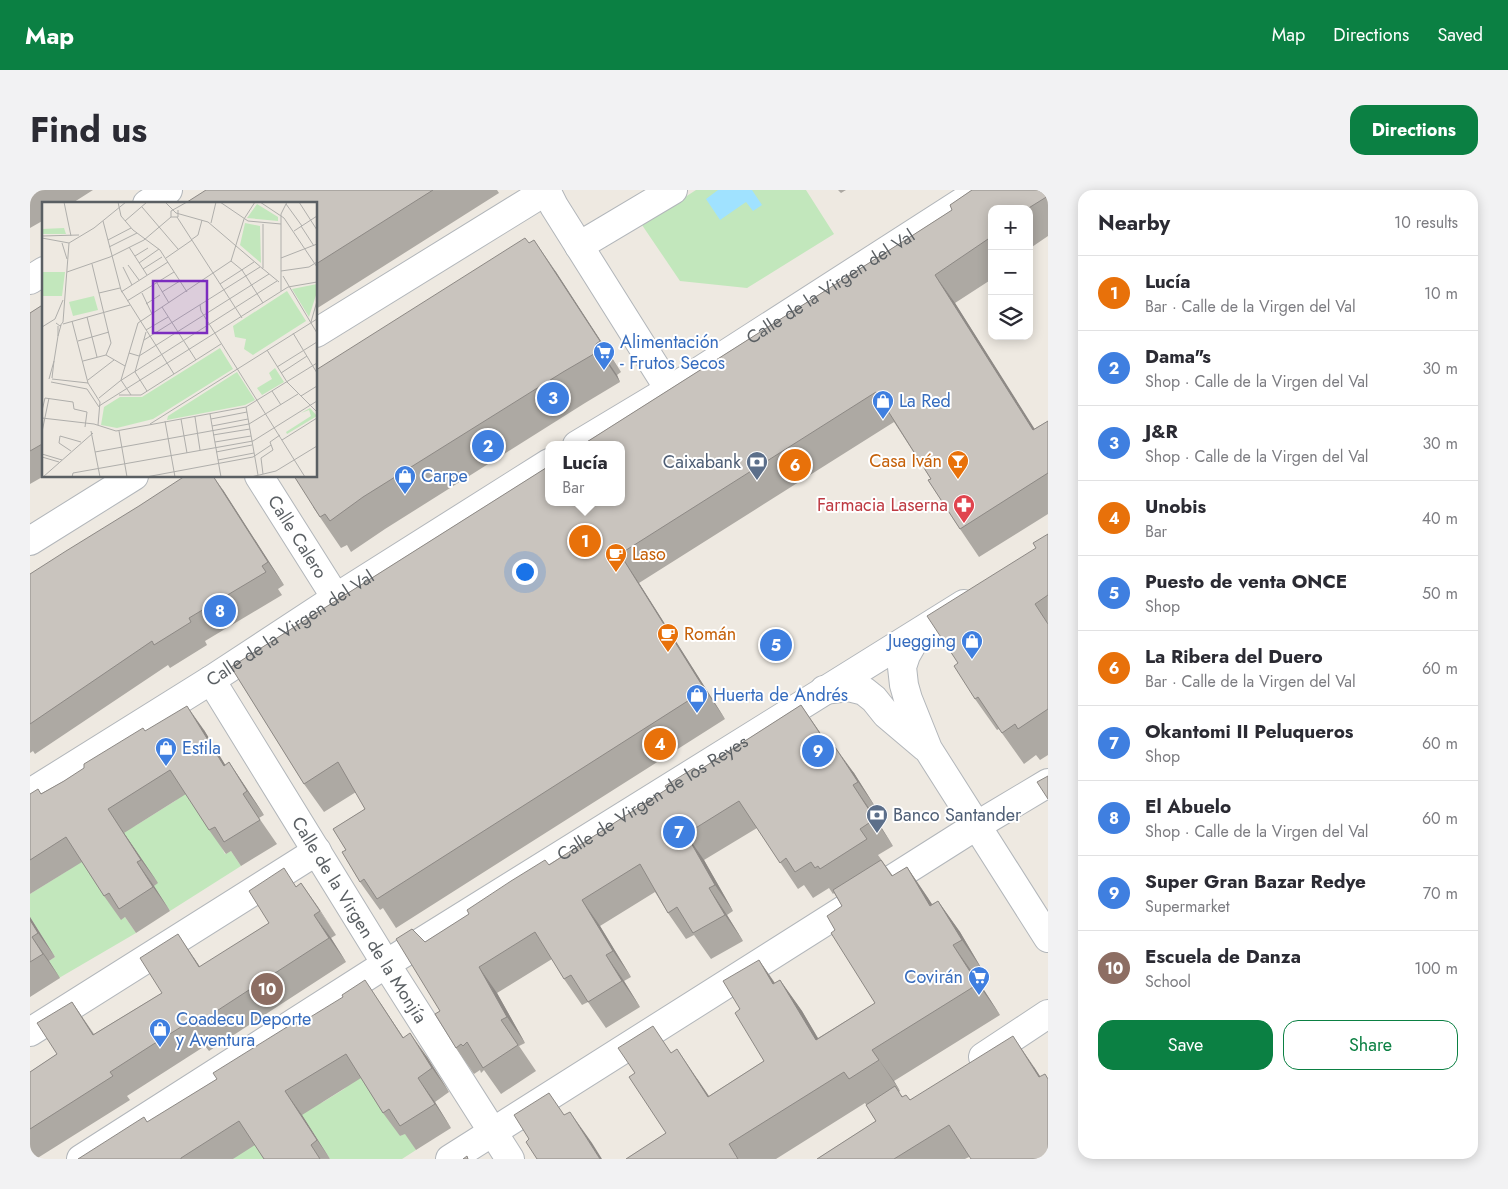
<!DOCTYPE html>
<meta charset="utf-8">
<style>
:root{--surface:#fff;--page:#f2f2f3;--text:#2b2b33;--muted:#7c7c81;--line:#e1e1e2;--accent:#0b8043}
body{margin:0;font-family:Jost,sans-serif;background:var(--page);color:var(--text)}
.controls{position:absolute;right:15px;top:15px;display:grid;overflow:hidden;border-radius:10px;box-shadow:0 2px 12px #0003}
.controls button{width:45px;height:45px;display:grid;place-items:center;padding:0;border:0;border-bottom:1px solid var(--line);background:var(--surface);color:var(--text);font:25px sans-serif}
.you{position:absolute;left:494px;top:381px;width:18px;height:18px;margin:-12px;border:4px solid #fff;border-radius:50%;background:#1a73e8;box-shadow:0 0 0 8px #1a73e833}
.badge{display:grid;place-items:center;width:32px;height:32px;border-radius:50%;background:var(--accent);color:#fff;font-size:16px;font-weight:700}
.pin{position:absolute;translate:-50% -50%;border:2px solid #fff;box-shadow:0 1px 5px #0006}
.popup{position:absolute;left:515px;top:251px;width:80px;height:65px;box-sizing:border-box;display:grid;place-content:center;border-radius:10px;background:var(--surface);filter:drop-shadow(0 1px 4px #0005);font-size:16px;white-space:nowrap;color:var(--muted)}
.popup b{font-size:19px;color:var(--text)}
.popup::after{content:'';position:absolute;left:50%;top:100%;margin-left:-10px;border:10px solid transparent;border-top-color:var(--surface)}
.list{margin:0;padding:0;list-style:none}
h2{display:flex;justify-content:space-between;align-items:center;height:65px;margin:0;padding:0 20px;font-size:21px}
h2 small{font-size:16px;font-weight:400;color:var(--muted)}
.list li{display:grid;grid-template-columns:32px 1fr auto;gap:15px;align-items:center;box-sizing:border-box;height:75px;padding:0 20px;border-top:1px solid var(--line)}
.list b{display:block;font-size:19px;white-space:nowrap}
.list p{margin:0;font-size:16px;white-space:nowrap;color:var(--muted)}
.list em{font-size:16px;font-style:normal;color:var(--muted)}
.actions{display:flex;gap:10px;padding:15px 20px}
.actions a{flex:1;padding:11px 0;border:1px solid var(--accent);border-radius:15px;text-align:center;font-size:18px;color:var(--accent)}
.actions .main{background:var(--accent);color:#fff}
.icon{flex:none;width:28px;height:28px;fill:none;stroke:currentColor;stroke-width:2;stroke-linecap:round;stroke-linejoin:round}
.map{position:relative;flex:none;width:1018px;height:969px;overflow:hidden;border-radius:15px}
header{display:flex;align-items:center;gap:30px;box-sizing:border-box;height:70px;padding:0 25px;background:var(--accent);color:#fff}
header strong{font-size:24px}
nav{display:flex;gap:28px;margin-inline-start:auto;font-size:18px}
.intro{display:flex;align-items:center;justify-content:space-between;box-sizing:border-box;height:120px;padding:0 30px}
h1{margin:0;font-size:35px}
.button{padding:12px 22px;border-radius:15px;background:var(--accent);color:#fff;font-size:18px;font-weight:700}
main{display:flex;gap:30px;padding:0 30px}
aside{flex:1;background:var(--surface);border-radius:15px;box-shadow:0 2px 12px #0003}
.map>svg:first-child{display:block}
.green{fill:#c2e7bc}
.water{fill:#a0e2ff}
.lines{fill:none;stroke-linecap:round;stroke-linejoin:round}
.minor-casing{stroke:#b2b6ba;stroke-width:30}
.tertiary-casing{stroke:#b2b6ba;stroke-width:30}
.minor{stroke:#fff;stroke-width:28}
.tertiary{stroke:#fff;stroke-width:28}
.wall{fill:#ada9a3}
.shaded-wall{fill:#8d8985}
.building{fill:#c9c4be;stroke:#8d8985}
.labels{text-anchor:middle;stroke-width:4;stroke-linejoin:round;paint-order:stroke}
.street-label{font-size:18px;fill:#5a5f63;stroke:#fff}
.shop-label{font-size:18px;fill:#366cbe;stroke:#fff;text-anchor:start}
.food-label{font-size:18px;fill:#c56008;stroke:#fff;text-anchor:start}
.service-label{font-size:18px;fill:#4e5e75;stroke:#fff;text-anchor:end}
.health-label{font-size:18px;fill:#be3a42;stroke:#fff;text-anchor:end}
.inset-road{fill:none;stroke:#afaeab;stroke-width:1}
.view{fill:#7b2cbf;fill-opacity:0.15;stroke:#7b2cbf;stroke-width:2.5}
.inset-edge{fill:none;stroke:#5a5f63;stroke-width:2.5}
</style>
<header>
<strong>Map</strong>
<nav><a>Map</a><a>Directions</a><a>Saved</a></nav>
</header>
<div class="intro"><h1>Find us</h1><a class="button">Directions</a></div>
<main>
<div class="map">
<svg width="1018" height="969" viewBox="0 0 1018 969">
<rect width="100%" height="100%" fill="#eee9e1"/>
<path class="green" d="M666,0H776L804,44L717,98L650,91L612,35Z
M161,596L195,664L201,661L211,676L140,721L124,696L127,693L88,640L105,636L145,611Z
M55,661L91,729L95,727L106,743L29,788L19,771L25,767L0,727V704L37,681Z
M334,879L370,946L376,943L386,960L372,969H300L284,944L264,921L293,912L314,899Z
M226,945L235,969H203Z"/>
<path class="water" d="M688,0H722L732,15L723,21L716,12L690,30L676,9Z"/>
<g class="lines">
<g class="minor-casing">
<g id="minor">
<path d="M516,0L524,16L639,199"/>
<path d="M117,14L138,0"/>
<path d="M549,56L643,0"/>
<path d="M0,90L14,81"/>
<path d="M286,143L516,1"/>
<path id="s1" d="M547,255L657,189L951,0"/>
<path id="s2" d="M229,286L306,408"/>
<path d="M0,351L104,286"/>
<path id="s3" d="M181,490L356,774L480,969"/>
<path id="s4" d="M0,603L181,490L318,400L519,273"/>
<path d="M0,842L287,661"/>
<path d="M953,867L1018,824"/>
<path id="s5" d="M51,969L356,774L934,414"/>
<path d="M420,969L946,636L1018,593"/>
</g>
</g>
<g class="tertiary-casing">
<path id="tertiary" d="M888,444L876,465L872,477L874,495L878,509L898,559L1018,748
M794,500L818,497L834,501L844,509L856,524L895,557"/>
</g>
<use href="#minor" class="minor"/>
<use href="#tertiary" class="tertiary"/>
</g>
<path class="wall" d="M0,0H63L41,14H14V30L0,38Z
M176,0H467L469,3L286,119V14Z
M808,0H816L811,3Z
M942,0H1018V46L999,59V19H962V89L925,113L1004,239L1018,231V324L949,367L930,339L898,290L901,289L864,232L609,393L695,529L366,738L353,718L350,720L330,692L312,662L316,660L303,639L335,619L326,602L294,622L274,594L201,477L519,276V312H591V255H552L880,47L922,20L920,15Z
M499,53L526,82L591,182L587,185L590,192L555,213L355,339L321,362L317,355L311,358L283,317Z
M14,114V286L0,294V123Z
M193,300L254,395L248,399L252,405L175,451L177,455L140,478L138,475L5,564L3,561L0,563V384Z
M1018,344V565L1010,570L1006,565L994,574L969,539L967,540L945,509L928,473L1006,358Z
M771,515L801,559L824,583L846,618L841,621L863,656L848,665L863,686L877,677L902,714L908,711L930,742L953,781L945,786L970,825L864,891L870,901L869,902L873,907L880,910L1004,877L1010,886L939,967L935,969H787L846,931L835,913L746,969H596L636,943L642,863L668,890L679,906L734,871L710,819L729,770L745,793L750,790L772,821L788,848L845,813L805,740L812,716L804,703L803,704L799,698L783,708L774,695L768,699L727,638L674,670L703,721L697,725L713,751L681,769L664,745L656,749L638,723L625,702L570,736L601,787L594,791L610,817L576,838L558,812L552,815L534,789L522,769L467,803L495,853L489,856L506,881L471,904L454,880L451,883L450,880L444,884L426,858L410,821L395,752L668,581Z
M174,540L195,575L199,572L234,625L229,628L247,654L211,676L201,661L196,664L179,640L156,604L94,643L128,693L124,696L140,721L106,743L95,727L91,730L74,706L52,672L0,704V604L12,603L34,591L115,541Z
M271,693L306,745L301,748L316,772L179,861L175,856L97,906L100,910L6,969H1L0,968V882L27,864L42,812L64,844L132,803L164,768L170,777L239,733L267,696Z
M0,727L25,767L19,771L30,788L0,807Z
M351,814L373,847L397,867L419,902L405,912L421,938L386,960L375,944L370,946L353,923L331,888L272,925L300,969H234L225,955L203,969H48L118,932L187,889L269,834Z"/>
<path class="shaded-wall" d="M504,50L526,82L591,182L570,151Z
M905,85L925,113L1018,260L1003,240Z
M566,154L587,185L590,192L569,161Z
M183,286L193,300L254,395L238,372Z
M590,364L609,393L695,529L675,500Z
M771,515L789,541L819,586L801,560Z
M157,516L174,540L210,599L194,576Z
M805,557L824,583L846,618L828,592Z
M199,572L215,596L234,625L217,601Z
M823,595L841,621L863,656L845,629Z
M78,619L94,643L128,693L111,670Z
M656,644L674,670L703,721L685,695Z
M107,672L124,696L140,721L123,697Z
M877,677L898,708L922,747L900,716Z
M271,693L288,717L306,745L290,721Z
M679,698L697,725L713,751L695,725Z
M552,710L570,736L601,787L583,761Z
M908,711L930,742L953,781L932,750Z
M284,725L301,748L316,772L299,748Z
M0,727L25,767L8,743L0,730Z
M148,744L186,801L169,777Z
M2,747L19,771L30,788L13,764Z
M923,755L945,786L970,825L948,794Z
M576,765L594,791L610,817L592,791Z
M729,770L750,801L743,794Z
M449,777L467,803L495,853L477,827Z
M335,790L351,814L389,872L373,848Z
M750,790L772,821L807,881L786,850Z
M42,812L58,836L79,869L63,845Z
M380,843L397,867L419,902L402,878Z
M983,846L1004,877L1018,899L1009,887Z
M647,859L668,890L700,938L678,907Z
M842,860L864,891L870,901L849,870Z
M388,888L405,912L421,938L405,914Z
M255,901L272,925L300,969L287,950Z
M540,922L562,953L572,969H570Z"/>
<path class="building" d="M176,0H403L286,74V14H154Z
M942,0H1018V6L997,19H962V42L959,44L961,47L905,85L1003,240L1018,231V283L930,339L898,290L901,289L846,202L590,364L675,500L347,709L334,689L330,692L312,662L316,660L303,639L335,619L308,572L274,594L201,477L519,276V312H591V255H552L880,47L922,20L920,15Z
M495,48L499,53L504,50L570,151L566,154L569,161L533,182L333,307L300,331L295,324L290,327L264,286H286V180Z
M14,114V253L0,261V123Z
M155,286H183L238,372L232,376L236,382L159,428L161,432L124,455L122,451L0,534V384L36,361L109,316Z
M1018,344V405L1005,414L1018,434V519L988,539L985,534L972,543L948,507L945,509L924,476L928,473L897,426L1006,358L1003,353Z
M771,515L801,560L805,557L828,592L823,595L845,629L830,639L837,649L790,679L788,676L785,678L781,672L765,682L756,668L750,673L709,611L656,644L685,695L679,698L695,725L663,743L647,717L638,723L610,674L552,710L583,761L576,765L592,791L558,812L541,785L534,789L505,742L449,777L477,827L471,830L488,855L453,878L437,852L433,856L431,854L426,858L405,824L410,821L366,749L382,739L395,752L439,724L437,720L481,691L515,670L519,675L637,599L635,596L664,578L668,581Z
M157,516L194,576L199,572L217,601L213,604L230,630L194,652L185,637L179,640L140,580L78,619L111,670L107,672L123,697L89,719L79,703L74,706L36,647L0,670V604L8,599L11,604L34,591L54,578V574L113,538L115,541Z
M1018,586V609L1007,592Z
M851,670L862,686L877,677L900,716L908,711L932,750L923,755L948,794L842,860L849,870L819,889L814,882L699,954L708,969H596L636,943L599,887L605,883L588,858L623,836L641,863L647,859L678,907L734,871L705,823L710,819L693,791L729,770L743,794L750,790L786,850L845,813L801,743L805,740L797,726L812,716L803,700Z
M254,678L266,697L271,693L290,721L284,725L299,748L162,837L159,832L122,855L80,882L83,886L0,939V882L27,864L7,833L42,812L63,845L132,803L110,768L148,744L169,777L239,733L219,701Z
M0,730L8,743L2,747L13,764L0,772Z
M335,790L373,848L380,843L402,878L388,888L405,914L370,936L359,919L353,923L316,864L255,901L287,950L281,955L290,969H234L209,931L151,968V969H48L114,927L117,932L187,889L183,883L265,832L269,834L313,807L312,805Z
M983,846L1009,887L1015,884L1018,889V969H941L919,935L864,969H787L846,931L836,915L865,896L872,907L876,905L880,910Z
M519,903L534,925L540,922L570,969H507L496,952L499,949L484,925Z
M437,966L438,969H433Z"/>
<defs>
<g id="supermarket-pin" transform="scale(1.125)"><path d="M0 17L-7.5 6A9.5 9.5 0 1 1 7.5 6Z" fill="#3f7fe0" stroke="#fff"/><path d="M-6-5.5h2.5l.6 2H6L4.5 2H-2.5L-4.4-4H-6ZM-1.5 3.2a1.3 1.3 0 1 0 .1 0ZM3 3.2a1.3 1.3 0 1 0 .1 0Z" fill="#fff"/></g>
<g id="shop-pin" transform="scale(1.125)"><path d="M0 17L-7.5 6A9.5 9.5 0 1 1 7.5 6Z" fill="#3f7fe0" stroke="#fff"/><path d="M-5-2.5h2.3a2.7 3.5 0 0 1 5.4 0H5L5.5 6h-11ZM-1.5-2.5h3a1.5 2.3 0 0 0-3 0Z" fill="#fff"/></g>
<g id="bar-pin" transform="scale(1.125)"><path d="M0 17L-7.5 6A9.5 9.5 0 1 1 7.5 6Z" fill="#e8710a" stroke="#fff"/><path d="M-6-5H6L.8 .8V4.5H3.5V6h-7V4.5H-.8V.8Z" fill="#fff"/></g>
<g id="bank-pin" transform="scale(1.125)"><path d="M0 17L-7.5 6A9.5 9.5 0 1 1 7.5 6Z" fill="#5c6f8a" stroke="#fff"/><path d="M-6-4H6V4H-6ZM0-2.3a2.3 2.3 0 1 0 0 4.6a2.3 2.3 0 1 0 0-4.6Z" fill="#fff"/></g>
<g id="pharmacy-pin" transform="scale(1.125)"><path d="M0 17L-7.5 6A9.5 9.5 0 1 1 7.5 6Z" fill="#e0444e" stroke="#fff"/><path d="M-2-6h4v4h4v4h-4v4h-4v-4h-4v-4h4Z" fill="#fff"/></g>
<g id="cafe-pin" transform="scale(1.125)"><path d="M0 17L-7.5 6A9.5 9.5 0 1 1 7.5 6Z" fill="#e8710a" stroke="#fff"/><path d="M-5.5-4.5H6V0H3Q3 3.5 0 3.5H-2.5Q-5.5 3.5-5.5 0ZM3-3.2v2h1.7v-2ZM-6 4.5H4V6H-6Z" fill="#fff"/></g>
</defs>
<g fill-rule="evenodd">
<use href="#supermarket-pin" x="574" y="162"/>
<use href="#shop-pin" x="853" y="211"/>
<use href="#bar-pin" x="928" y="271"/>
<use href="#bank-pin" x="727" y="272"/>
<use href="#shop-pin" x="375" y="286"/>
<use href="#pharmacy-pin" x="934" y="315"/>
<use href="#cafe-pin" x="586" y="364"/>
<use href="#cafe-pin" x="638" y="444"/>
<use href="#shop-pin" x="942" y="451"/>
<use href="#shop-pin" x="667" y="505"/>
<use href="#shop-pin" x="136" y="558"/>
<use href="#bank-pin" x="847" y="625"/>
<use href="#supermarket-pin" x="949" y="787"/>
<use href="#shop-pin" x="130" y="839"/>
</g>
<g class="labels">
<g class="street-label">
<text dy="6" stroke="none"><textPath href="#s1" startOffset="299">Calle de la Virgen del Val</textPath></text>
<text dy="6" stroke="none"><textPath href="#s2" startOffset="72">Calle Calero</textPath></text>
<text dy="6" stroke="none"><textPath href="#s4" startOffset="308">Calle de la Virgen del Val</textPath></text>
<text dy="6" stroke="none"><textPath href="#s5" startOffset="676">Calle de Virgen de los Reyes</textPath></text>
<text dy="6" stroke="none"><textPath href="#s3" startOffset="282">Calle de la Virgen de la Monjía</textPath></text>
</g>
<g class="shop-label">
<text x="590" y="158">Alimentación<tspan x="590" dy="21">- Frutos Secos</tspan></text>
<text x="869" y="217">La Red</text>
<text x="391" y="292">Carpe</text>
<text x="926" y="457" text-anchor="end">Juegging</text>
<text x="683" y="511">Huerta de Andrés</text>
<text x="152" y="564">Estila</text>
<text x="933" y="793" text-anchor="end">Covirán</text>
<text x="146" y="835">Coadecu Deporte<tspan x="146" dy="21">y Aventura</tspan></text>
</g>
<g class="food-label">
<text x="912" y="277" text-anchor="end">Casa Iván</text>
<text x="602" y="370">Laso</text>
<text x="654" y="450">Román</text>
</g>
<g class="service-label">
<text x="711" y="278">Caixabank</text>
<text x="863" y="631" text-anchor="start">Banco Santander</text>
</g>
<g class="health-label">
<text x="918" y="321">Farmacia Laserna</text>
</g>
</g>
<g transform="translate(12 12)">
<rect width="275" height="275" fill="#eee9e1"/>
<path d="M215,2L236,15V19L205,16ZM203,21L218,24L219,61L198,43ZM22,26L24,32H0V27ZM0,70H23L20,94H0ZM275,82V90L267,115L250,87ZM245,89L264,119L211,153L202,147L204,137L193,135L191,124ZM52,94L56,108L31,114L27,100ZM178,146L191,167L111,217L75,226L59,223L62,205L78,195H100ZM233,166L242,180L220,193L215,186L230,177L227,171ZM195,170L213,198L203,203L125,218L126,214ZM268,206L275,214L245,232L244,230L269,214L267,208L259,211Z" fill="#c2e7bc"/>
<path class="inset-road" d="M22,0L29,34M76,0L79,14L91,28L118,48L145,90M123,0L134,11L166,20L221,67M178,0L206,19L239,22M218,0L242,16L275,65M257,0L275,28M244,2L260,24M100,5L136,47M136,8V15H129V9L145,0M135,15L200,116M61,19L79,88L132,172M83,19L105,0M169,21L174,0M221,22V66M259,24L272,44M252,29L275,14M0,34L37,33M0,36L27,41L52,26L84,0M66,38L89,26M149,38L156,33L160,18M20,41L25,57M67,45L95,31M87,45L105,73M93,54L106,46M124,56L150,38M239,56L275,42M189,59L200,68L221,101M97,61L117,47M50,62L69,141L64,153M86,63L97,78M81,65L90,83M220,66L237,80M101,67L120,55M239,69L267,65L275,60M25,70L68,55L102,38L129,15M241,74L275,131M115,81L127,101M178,82L212,60M239,89V12L245,0M79,90L126,60M120,90L138,79M57,91L78,86M100,91L110,112M85,99L132,70M104,102L118,93M158,103L159,109L263,275M120,105L154,158M45,115L55,155M13,117L21,98M30,119L46,181L58,200L56,223M269,120L275,99M14,121L18,124L21,120L27,41M21,122L88,103M16,124V134L19,123M0,125L13,117M104,128L126,115M104,130L93,170L105,189M251,131L275,171M102,138L218,65M36,139L67,130M225,148L245,180L275,210M87,151L97,154L227,72M12,159L16,134M41,159L64,153L83,164M235,165L275,140M239,171L265,154M7,177L12,159L10,176M10,177L46,181M46,178L72,158M79,178L96,121L189,59L202,17L213,0M79,178L89,193M9,180L45,187L57,205M230,189L239,203M77,193H99L179,142M259,194L275,184M57,196L78,179L235,79M57,204L246,85L275,80M204,205L216,273M0,209L3,196L31,200L32,207L45,210L43,225M168,212L179,275M153,215L158,248M0,216L52,222M139,217L145,251M169,217L205,210M123,219L133,275M52,222L74,229L204,205L275,161M108,222L275,117M170,224L206,217M49,229L58,275M77,229L85,275M0,230L7,196M171,233L208,227M240,238L275,216M173,240L209,234M29,249L17,241L18,234L39,240M53,250L207,222L256,192M174,250L210,243M0,252L20,258M0,255L17,260M176,258L212,251M221,272L219,256L231,248L228,240L238,233M1,275L51,231M30,275L31,271L211,239L275,199M104,275L211,255L229,243M209,275L234,269L275,244"/>
<path class="view" d="M111,79H165V131H111Z"/>
<rect width="275" height="275" class="inset-edge"/>
</g>
</svg>
<div class="controls">
<button>+</button>
<button>−</button>
<button><svg class="icon" aria-label="layers" viewBox="0 0 24 24"><path d="M12 4l9 5-9 5-9-5zM3 14l9 5 9-5"/></svg></button>
</div>
<div class="you"></div>
<div class="pin badge" style="left:555px;top:351px;background:#e8710a">1</div>
<div class="popup"><b>Lucía</b>Bar</div>
<div class="pin badge" style="left:458px;top:256px;background:#3f7fe0">2</div>
<div class="pin badge" style="left:523px;top:208px;background:#3f7fe0">3</div>
<div class="pin badge" style="left:630px;top:554px;background:#e8710a">4</div>
<div class="pin badge" style="left:746px;top:455px;background:#3f7fe0">5</div>
<div class="pin badge" style="left:765px;top:275px;background:#e8710a">6</div>
<div class="pin badge" style="left:649px;top:642px;background:#3f7fe0">7</div>
<div class="pin badge" style="left:190px;top:421px;background:#3f7fe0">8</div>
<div class="pin badge" style="left:788px;top:561px;background:#3f7fe0">9</div>
<div class="pin badge" style="left:237px;top:799px;background:#8d6e63">10</div>
</div>
<aside>
<h2>Nearby<small>10 results</small></h2>
<ul class="list">
<li><span class="badge" style="background:#e8710a">1</span><div><b>Lucía</b><p>Bar · Calle de la Virgen del Val</p></div><em>10 m</em></li>
<li><span class="badge" style="background:#3f7fe0">2</span><div><b>Dama&quot;s</b><p>Shop · Calle de la Virgen del Val</p></div><em>30 m</em></li>
<li><span class="badge" style="background:#3f7fe0">3</span><div><b>J&amp;R</b><p>Shop · Calle de la Virgen del Val</p></div><em>30 m</em></li>
<li><span class="badge" style="background:#e8710a">4</span><div><b>Unobis</b><p>Bar</p></div><em>40 m</em></li>
<li><span class="badge" style="background:#3f7fe0">5</span><div><b>Puesto de venta ONCE</b><p>Shop</p></div><em>50 m</em></li>
<li><span class="badge" style="background:#e8710a">6</span><div><b>La Ribera del Duero</b><p>Bar · Calle de la Virgen del Val</p></div><em>60 m</em></li>
<li><span class="badge" style="background:#3f7fe0">7</span><div><b>Okantomi II Peluqueros</b><p>Shop</p></div><em>60 m</em></li>
<li><span class="badge" style="background:#3f7fe0">8</span><div><b>El Abuelo</b><p>Shop · Calle de la Virgen del Val</p></div><em>60 m</em></li>
<li><span class="badge" style="background:#3f7fe0">9</span><div><b>Super Gran Bazar Redye</b><p>Supermarket</p></div><em>70 m</em></li>
<li><span class="badge" style="background:#8d6e63">10</span><div><b>Escuela de Danza</b><p>School</p></div><em>100 m</em></li>
</ul>
<div class="actions"><a class="main">Save</a><a>Share</a></div>
</aside>
</main>
